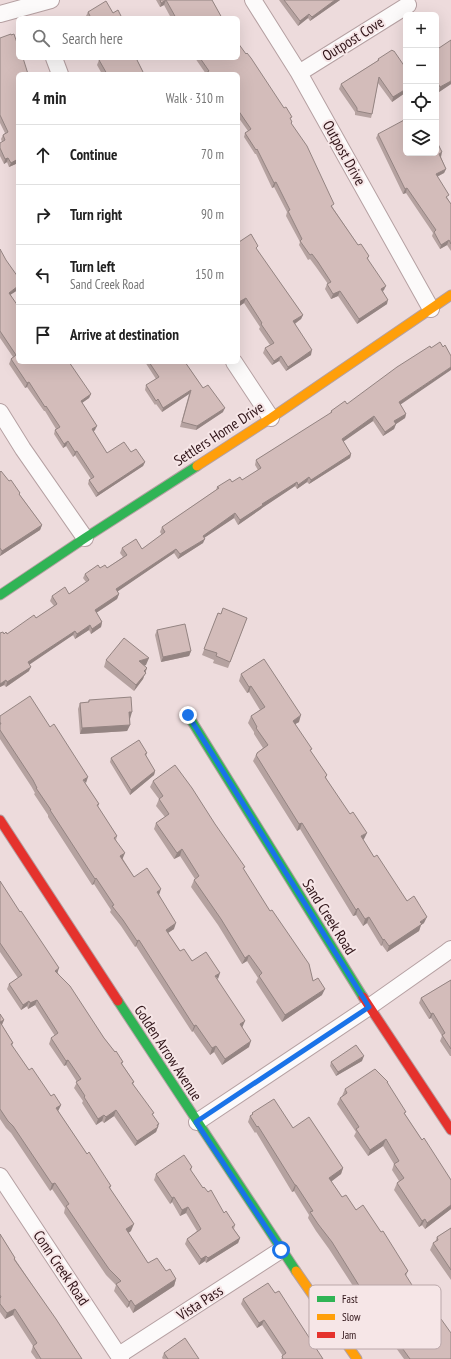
<!DOCTYPE html>
<meta charset="utf-8">
<style>
:root{--surface:#fff;--page:#f2f2f2;--text:#222;--muted:#767676;--line:#e0e0e0}
body{margin:0;font-family:"PT Sans Narrow",sans-serif;background:var(--page);color:var(--text)}
.controls{position:absolute;right:12px;top:12px;display:grid;overflow:hidden;border-radius:6px;box-shadow:0 4px 16px #0002}
.controls button{width:36px;height:36px;display:grid;place-items:center;padding:0;border:0;border-bottom:1px solid var(--line);background:var(--surface);color:var(--text);font:20px sans-serif}
.stop{position:absolute;width:12px;height:12px;margin:-9px;border:3px solid #1a73e8;border-radius:50%;background:#fff}
.stop.end{background:#1a73e8;border-color:#fff;box-shadow:0 1px 4px #0008}
.list{margin:0;padding:0;list-style:none}
h2{display:flex;justify-content:space-between;align-items:center;height:52px;margin:0;padding:0 16px;font-size:17px}
h2 small{font-size:13px;font-weight:400;color:var(--muted)}
.list li{display:grid;grid-template-columns:26px 1fr auto;gap:12px;align-items:center;box-sizing:border-box;height:60px;padding:0 16px;border-top:1px solid var(--line)}
.list b{display:block;font-size:15px;white-space:nowrap}
.list p{margin:0;font-size:13px;white-space:nowrap;color:var(--muted)}
.list em{font-size:13px;font-style:normal;color:var(--muted)}
.icon{flex:none;width:22px;height:22px;fill:none;stroke:currentColor;stroke-width:2;stroke-linecap:round;stroke-linejoin:round}
.map{position:relative;flex:none;width:451px;height:1359px;overflow:hidden}
.search{position:absolute;background:var(--surface);box-shadow:0 4px 16px #0002;left:16px;top:16px;width:224px;height:44px;display:flex;align-items:center;gap:10px;box-sizing:border-box;padding:0 14px;border-radius:6px;color:var(--muted);font-size:15px}
.panel{position:absolute;background:var(--surface);box-shadow:0 4px 16px #0002;left:16px;top:72px;width:224px;height:292px;border-radius:6px}
.map>svg:first-child{display:block}
.lines{fill:none;stroke-linecap:round;stroke-linejoin:round}
.street-casing{stroke:#b5a0a2;stroke-width:18}
.fast-casing{stroke:#b5a0a2;stroke-width:11}
.slow-casing{stroke:#b5a0a2;stroke-width:11}
.jam-casing{stroke:#b5a0a2;stroke-width:11}
.street{stroke:#fcfafa;stroke-width:16}
.fast{stroke:#30b455;stroke-width:9}
.slow{stroke:#ff9f0a;stroke-width:9}
.jam{stroke:#e5322d;stroke-width:9}
.wall{fill:#b5a2a0}
.shaded-wall{fill:#948482}
.building{fill:#d3bcba;stroke:#948482}
.route{stroke:#1a73e8;stroke-width:5}
.labels{text-anchor:middle;stroke-width:4;stroke-linejoin:round;paint-order:stroke}
.street-label{font-size:15px;fill:#2f1317;stroke:#f6e6e7}
.key{fill:#f6e6e7;stroke:#baa7a9;stroke-width:1}
.key-label{font-size:11px;fill:#2f1317}
</style>
<div class="map">
<svg width="451" height="1359" viewBox="0 0 451 1359">
<rect width="100%" height="100%" fill="#eddbdc"/>
<g class="lines">
<g class="street-casing">
<path id="street" d="M253,0L299,73L431,309
M0,14L51,0
M54,58L60,74
M299,73L408,5
M234,362L271,418
M0,412L23,449L85,538
M197,1122L369,1007L447,952L451,949
M0,1176L121,1359
M119,1355L281,1250"/>
</g>
<g class="fast-casing">
<path id="fast" d="M0,595L85,538L197,466
M188,715L363,997
M118,1001L296,1271"/>
</g>
<g class="slow-casing">
<path id="slow" d="M197,466L271,418L451,295
M296,1271L357,1359"/>
</g>
<g class="jam-casing">
<path id="jam" d="M0,820L118,1001
M363,997L451,1130"/>
</g>
<use href="#street" class="street"/>
<use href="#fast" class="fast"/>
<use href="#slow" class="slow"/>
<use href="#jam" class="jam"/>
</g>
<path class="wall" d="M156,0H212L222,18H171L164,5L160,7Z
M279,0H340L310,21L308,18L298,26Z
M88,12L113,13L122,18H87L86,16Z
M0,38L18,74V163L9,167L7,162L4,164L0,156V143L2,142L1,139L3,135L5,133L0,123Z
M436,50L451,84L439,92L436,88Z
M97,58H141L137,60L144,74H102L97,65L99,60Z
M195,58H238L291,120V124L333,208L358,245L369,256L368,259L384,290L383,291L387,304L357,324L338,296L331,299L325,289L327,284H328L316,267L310,259L308,260L299,245L300,242L286,216L287,212L274,187L272,188L256,154H255L244,137L245,133L248,131L238,117V74H206Z
M378,59L405,67L406,66V95L405,93L392,102L378,83L372,114L371,118L355,115V112L339,89L341,84L377,61Z
M378,134L441,157L446,169L444,173L437,177L448,199L451,204V251L447,245L440,249L432,236L433,233L406,193L403,194L376,138Z
M238,241L239,242L257,250L303,315L301,319L295,324L311,355L286,371L279,361L272,365L263,353L265,348L270,345L259,329L260,327L244,303L238,307Z
M0,249L11,295L18,362L91,394L89,398L82,403L95,430L93,432L107,453L131,452L145,462L143,466L96,497L88,484L89,480L91,479L75,455L73,457L66,446L63,448L54,434L55,430L56,429L45,411H44L27,387L25,388L9,364L11,359L13,357L0,338Z
M145,362H185L203,388L223,412L196,430L180,427L189,394L162,412L156,404L155,405L145,390L146,385L156,379Z
M347,404L400,405L406,414L405,418L396,424L394,429L383,436L373,421L343,441L351,454L350,458L309,484L307,482L297,489L295,486L262,508L261,509L238,525L234,518L204,538L203,543L178,559L174,553L117,591L119,594L117,599L96,613L102,622L101,627L91,634L89,630L75,639L73,635L29,664V671L6,687L4,685L0,687V633L7,634L36,618L54,606L50,601L52,596L69,594L86,582L83,578L85,574L100,568H107L123,557L120,553L122,548L142,549L162,535L160,532L162,527L216,490L217,487L232,482L242,480L258,470L255,465L256,460L330,414L331,411Z
M0,472L20,493V495L42,525L40,530L0,556Z
M218,613L221,614L247,618L228,668L213,663L214,660L202,655Z
M157,630L191,651L189,656L161,662L155,635Z
M106,660L146,665L144,666L147,668L143,679L134,691L104,667Z
M241,674L299,722L295,724L311,752L327,775L326,778L364,839L363,840L374,857L424,923L421,925L419,931L387,952L382,945L381,946L367,923L363,926L356,915L353,916L300,829L297,831L253,761L257,753L263,748L254,734V732L248,723L251,716L260,710L249,692L247,693L239,681Z
M89,700L130,719V725L127,731L80,734L78,709L80,703L88,702Z
M0,716L85,783L99,804L98,807L117,836L116,840L123,859L134,877L159,895L174,929L168,933L180,951L217,979L242,1028L249,1047L222,1065L214,1052L210,1055L193,1031L192,1032L136,946L135,947L121,926L110,912L111,910L94,884L92,885L48,817V815L34,794L35,793L31,786L0,739Z
M147,753L146,756L155,771L154,775L130,795L110,762L111,758Z
M153,781L244,870L322,995L282,1022L256,982L258,978L247,961L242,964L218,925L191,887L194,880L195,879L180,856L174,859L154,829L156,823L165,817L156,806L159,799L150,787Z
M0,881L58,973L104,1038L123,1062L122,1064L134,1082L133,1084L153,1116L158,1127L156,1132L135,1146L114,1116L104,1123L102,1121L96,1125L82,1103L83,1101L74,1088L77,1082L66,1065L64,1066L49,1044L51,1038L55,1036L35,1005L28,1009L27,1006L21,1010L7,989L9,984L18,978L0,952Z
M451,980V1056H450L440,1041L442,1036L431,1018L429,1019L419,1003L421,998Z
M0,1014L4,1020L2,1025L13,1043L12,1046L29,1070L51,1096L61,1105L58,1111L87,1154L111,1186L110,1188L131,1231L128,1233L148,1263L166,1271L176,1279L174,1286L133,1313L129,1306L127,1308L114,1291L116,1285L106,1275L64,1213L65,1208L52,1189L50,1191L11,1133L6,1128L0,1119Z
M362,1061L336,1076L330,1066L331,1062Z
M388,1082L387,1083L405,1114L422,1140L451,1180V1209L425,1229L422,1225L419,1227L394,1190L397,1183L399,1181L392,1170L394,1164L383,1146L368,1156L354,1136L356,1132L337,1104L340,1098L342,1096L345,1089Z
M252,1113L293,1128L343,1168L341,1174L331,1181L342,1197L381,1232L408,1271L406,1276L451,1359H404L383,1330L384,1328L367,1305L366,1306L329,1249L316,1231L308,1218L309,1215L294,1191L292,1192L256,1132L255,1133L248,1122L250,1116L252,1115Z
M192,1167L191,1171L203,1188L208,1192L224,1213L235,1225L234,1229L240,1238L238,1243L206,1263L205,1261L199,1265L185,1244L187,1239L197,1231L186,1213L180,1216L172,1202L170,1204L154,1180L156,1174Z
M451,1228V1280L430,1250L433,1243L435,1242L437,1237Z
M0,1234L15,1258V1259L82,1359H36L31,1352L33,1346L13,1315L5,1319L0,1312Z
M275,1293L323,1359H281L283,1356L262,1325L257,1328L241,1304L243,1299Z
M164,1353L199,1359H163L162,1358Z"/>
<path class="shaded-wall" d="M166,0L164,5L160,7L161,3Z
M335,0H340L310,21L312,17Z
M309,14L308,18L298,26L300,21Z
M451,81V84L439,92L440,87Z
M406,89L405,93L392,102L393,97Z
M442,152L441,157L437,159L439,154Z
M8,158L7,162L4,164L5,159Z
M18,159V163L9,167L11,163Z
M446,169L444,173L434,178L436,174Z
M276,182L274,187L272,188L274,183Z
M407,188L406,193L403,194L405,189Z
M449,240L447,245L440,249L441,245Z
M18,286V290L7,297L9,293Z
M386,286L384,290L379,293L381,289Z
M340,291L338,296L331,299L333,294Z
M246,298L244,303L238,307L239,302Z
M388,300L387,304L357,324L359,319Z
M303,315L301,319L291,326L293,321Z
M312,350L311,355L286,371L288,367Z
M281,356L279,361L272,365L274,361Z
M451,367V370L397,407L399,402Z
M29,382L27,387L25,388L27,383Z
M191,390L189,394L162,412L163,408Z
M91,394L89,398L79,405L81,401Z
M225,408L223,412L196,430L197,426Z
M406,414L405,418L393,426L394,421Z
M374,416L373,421L340,444L342,439Z
M396,424L394,429L383,436L385,432Z
M97,426L95,430L90,434L92,429Z
M68,441L66,446L63,448L64,444Z
M77,451L75,455L73,457L75,452Z
M351,454L350,458L309,484L311,480Z
M145,462L143,466L96,497L98,493Z
M309,477L307,482L297,489L298,485Z
M297,482L295,486L262,508L261,509L238,525L240,520L262,504Z
M235,513L234,518L201,540L203,536Z
M42,525L40,530L0,556L2,551Z
M205,539L203,543L178,559L180,554Z
M176,549L174,553L114,594L116,589Z
M119,594L117,599L93,615L95,610Z
M102,622L101,627L91,634L92,629Z
M90,625L89,630L75,639L77,634Z
M75,631L73,635L26,667L28,662Z
M191,651L189,656L161,662L163,657Z
M149,658L146,665L137,667L139,661Z
M31,667L29,671L6,687L7,682Z
M147,668L143,679L134,691L136,685Z
M6,680L4,685L0,687V684Z
M251,686L249,692L247,693L249,687Z
M129,712H132L130,719H127Z
M301,715L299,722L290,727L293,721Z
M130,725L127,731L80,734L82,728Z
M155,771L154,775L130,795L131,790Z
M88,777L86,783L83,780Z
M302,823L300,829L297,831L299,824Z
M367,833L364,839L359,843L361,836Z
M182,849L180,856L174,859L177,853Z
M125,853L122,860L120,856Z
M96,878L94,884L92,885L95,879Z
M161,889L159,895L157,892Z
M358,908L356,915L353,916L356,910Z
M369,917L367,923L363,926L365,919Z
M427,917L424,923L421,925L419,931L387,952L389,946Z
M176,923L174,929L163,936L166,930Z
M384,939L382,945L381,946L383,940Z
M139,940L136,946L135,947L137,941Z
M249,955L247,961L242,964L245,958Z
M59,968L57,974L55,971Z
M220,973L218,979L215,976Z
M325,989L322,995L282,1022L285,1015Z
M37,1000L35,1005L28,1009L30,1003Z
M29,1001L27,1006L21,1010L23,1005Z
M433,1013L431,1018L429,1019L431,1014Z
M4,1020L1,1026L0,1022Z
M245,1021L242,1028L238,1031L240,1024Z
M196,1025L193,1031L192,1032L194,1026Z
M251,1041L249,1047L222,1065L225,1059Z
M216,1046L214,1052L210,1055L212,1048Z
M364,1056L362,1061L336,1076L338,1072Z
M68,1060L66,1065L64,1066L66,1061Z
M61,1105L58,1111L56,1108Z
M116,1110L114,1116L104,1123L106,1117Z
M104,1115L102,1121L96,1125L98,1119Z
M159,1124L156,1132L135,1146L137,1141Z
M386,1139L383,1146L368,1156L370,1150Z
M343,1168L341,1174L327,1185L329,1178Z
M55,1183L52,1189L50,1191L52,1184Z
M295,1185H296L294,1191L292,1192Z
M174,1197L172,1202L170,1204L172,1198Z
M451,1205V1209L425,1229L427,1223Z
M188,1207L186,1213L180,1216L182,1210Z
M425,1219L422,1225L419,1227L422,1221Z
M134,1224L131,1231L124,1236L126,1229Z
M240,1238L238,1243L206,1263L208,1258Z
M206,1256L205,1261L199,1265L201,1259Z
M176,1279L174,1286L133,1313L135,1306Z
M131,1300L129,1306L127,1308L129,1302Z
M15,1309L13,1315L5,1319L7,1313Z
M264,1320L262,1325L257,1328L259,1323Z"/>
<path class="building" d="M160,0H212L222,18H176L166,0L161,3Z
M284,0H335L312,17L309,14L300,21Z
M106,1L113,13L118,10L122,18H91L88,12Z
M11,34V35L14,34L18,46V58H23L28,74H18V159L11,163L8,158L5,159L0,148V143L5,140L3,135L8,132L0,115V38Z
M451,40V81L440,87L436,80V50Z
M238,43L246,54L247,53L251,58L284,108L286,107L292,117L290,118L292,122L291,123L307,146L334,204L331,206L358,245L361,244L369,256L367,258L386,286L381,289L388,300L359,319L340,291L333,294L327,284L331,282L318,262L312,254L310,255L300,241L302,239L288,211L290,210L276,182L274,183L257,149L256,150L245,133L251,129L238,110V74H207L206,73L209,71L200,58H238Z
M392,50L393,51H394L405,67L406,66V89L393,97L379,77L372,114L357,111V108L341,84L379,60L378,59Z
M102,58H136L144,74H107L99,60Z
M406,119V153H436V143L437,142L442,152L439,154L446,169L436,174L449,195L446,197L451,204V244L449,240L441,245L434,232L436,230L407,188L405,189L378,134Z
M251,234L258,246L256,248L303,315L293,321L312,350L288,367L281,356L274,361L265,348L274,343L261,324L262,323L246,298L239,302L238,301V241L239,242Z
M0,249L6,260L18,277V286L9,293L18,306V362H69L91,394L81,401L97,426L92,429L107,453L124,442L131,452L136,449L145,462L98,493L89,480L94,477L77,451L75,452L68,441L64,444L55,430L60,427L46,406L45,407L29,382L27,383L11,359L16,355L0,331Z
M440,342L443,347L445,345L451,356V367L399,402L406,414L394,421L396,424L385,432L374,416L342,439L351,454L311,480L309,477L298,485L297,482L262,504L263,505L240,520L235,513L203,536L205,539L180,554L176,549L116,589L119,594L95,610L102,622L92,629L90,625L77,634L75,631L28,662L31,667L7,682L6,680L0,684V633L3,632L4,634L6,632L7,634L34,615L36,618L57,604L52,596L65,587L69,594L89,580L85,574L98,565L100,568L105,565L107,568L127,555L122,548L136,539L142,549L165,532L162,527L219,488L217,487L230,479L232,482L240,477L242,480L261,468L256,460L332,412L331,411L345,401L347,404L397,367L430,346L431,348Z
M149,362H185L203,388L208,385L225,408L197,426L182,422L191,390L163,408L158,399L156,401L146,385L159,377Z
M1,471L9,481L11,480L20,493L19,494L42,525L2,551L0,548V472Z
M223,608L247,618L230,662L216,656L217,653L204,649L218,613L221,614Z
M185,624L191,651L163,657L157,630Z
M124,638L149,658L139,661L147,668L144,671L146,673L136,685L106,660Z
M264,659L301,715L293,721L312,749L310,750L327,775L325,777L350,814L353,812L367,833L361,836L374,857L377,855L407,901L414,896L427,917L420,922L422,924L389,946L384,939L383,940L369,917L365,919L358,908L356,910L302,823L299,824L256,755L257,754V753L268,745L256,728L257,727L251,716L265,707L251,686L249,687L241,674Z
M30,696L50,727L54,724L88,777L83,780L99,804L97,805L117,836L114,838L125,853L120,856L134,877L147,868L161,889L157,892L176,923L166,930L180,951L184,949L192,961L206,952L220,973L215,976L245,1021L240,1024L251,1041L225,1059L216,1046L212,1048L196,1025L194,1026L139,940L137,941L123,920L112,906L114,905L96,878L95,879L50,810H51L36,788H37L33,780L0,730V724H1L0,722V716Z
M131,697L132,712H129L130,725L82,728L80,703L89,702V700Z
M139,740L147,753L145,754L155,771L131,790L111,758Z
M175,765L192,788L215,824L245,867L243,868L270,911L272,910L309,964L313,981L318,978L325,989L285,1015L259,976L262,973L249,955L245,958L221,919L194,880L199,876L182,849L177,853L156,823L169,814L159,799L163,796L153,781Z
M0,881L20,912L21,911L59,968L55,971L70,986L104,1038L115,1052L116,1051L123,1062L121,1063L134,1082L132,1083L154,1113L152,1114L159,1124L157,1125L158,1127L137,1141L116,1110L106,1117L104,1115L98,1119L84,1097L85,1096L76,1082L81,1079L68,1060L66,1061L51,1038L58,1033L37,1000L30,1003L29,1001L23,1005L9,984L22,975L0,943Z
M451,980V1049L442,1035L445,1033L433,1013L431,1014L421,998Z
M0,1014L4,1020L0,1022L13,1043L11,1044L29,1070L32,1068L51,1096L54,1094L61,1105L56,1108L87,1154L89,1152L111,1186L109,1187L134,1224L126,1229L148,1263L157,1258L166,1271L170,1269L176,1279L135,1306L131,1300L129,1302L116,1284L121,1281L109,1269L91,1243L66,1206L69,1204L55,1183L52,1184L13,1126L8,1121L0,1109Z
M356,1045L364,1056L338,1072L331,1062Z
M375,1069L388,1082H387L406,1112L404,1113L422,1140L424,1138L451,1180V1205L427,1223L425,1219L422,1221L397,1183L404,1178L394,1164L399,1161L386,1139L370,1150L356,1129L359,1127L340,1098L347,1093L345,1089Z
M274,1099L293,1128L309,1117L343,1168L329,1178L342,1197L346,1195L356,1210L363,1205L381,1232L383,1231L408,1271L405,1274L417,1293L420,1291L440,1320L441,1319L451,1333V1359H410L385,1324L386,1323L369,1299L368,1300L332,1242L318,1224L310,1212L313,1211L296,1185H295L258,1126L257,1127L250,1116L253,1114L252,1113Z
M184,1155L192,1167L190,1169L203,1188L204,1187L208,1192L211,1190L224,1213L226,1211L235,1225L232,1227L240,1238L208,1258L206,1256L201,1259L187,1239L201,1229L188,1207L182,1210L174,1197L172,1198L156,1174Z
M451,1228V1270L433,1243L438,1240L437,1237Z
M0,1234L15,1258L14,1259L56,1319L82,1359H41L33,1346L37,1343L15,1309L7,1313L0,1304V1298L1,1297L0,1295Z
M268,1283L275,1293L279,1291L323,1359H283L282,1356L286,1353L264,1320L259,1323L243,1299Z
M185,1338L199,1359H168L164,1353Z"/>
<g class="lines">
<path class="route" d="M188,715L369,1007L196,1122L281,1250"/>
</g>
<g class="labels">
<g class="street-label">
<text transform="translate(353 39) rotate(-32)" y="5">Outpost Cove</text>
<text transform="translate(344 153) rotate(61)" y="5">Outpost Drive</text>
<text transform="translate(219 434) rotate(-33)" y="5">Settlers Home Drive</text>
<text transform="translate(329 917) rotate(58)" y="5">Sand Creek Road</text>
<text transform="translate(168 1053) rotate(57)" y="5">Golden Arrow Avenue</text>
<text transform="translate(61 1268) rotate(56)" y="5">Conn Creek Road</text>
<text transform="translate(200 1303) rotate(-33)" y="5">Vista Pass</text>
</g>
</g>
<rect x="309" y="1285" width="132" height="64" rx="6" class="key"/>
<rect x="317" y="1296" width="18" height="6" fill="#30b455"/>
<rect x="317" y="1314" width="18" height="6" fill="#ff9f0a"/>
<rect x="317" y="1332" width="18" height="6" fill="#e5322d"/>
<g class="key-label">
<text x="342" y="1303">Fast</text>
<text x="342" y="1321">Slow</text>
<text x="342" y="1339">Jam</text>
</g>
</svg>
<div class="controls">
<button>+</button>
<button>−</button>
<button><svg class="icon" aria-label="locate" viewBox="0 0 24 24"><circle cx="12" cy="12" r="6"/><path d="M12 2v4M12 18v4M2 12h4M18 12h4"/></svg></button>
<button><svg class="icon" aria-label="layers" viewBox="0 0 24 24"><path d="M12 4l9 5-9 5-9-5zM3 14l9 5 9-5"/></svg></button>
</div>
<div class="stop" style="left:281px;top:1250px"></div>
<div class="stop end" style="left:188px;top:715px"></div>
<div class="search"><svg class="icon" aria-label="search" viewBox="0 0 24 24"><circle cx="10" cy="10" r="6"/><path d="M15 15l6 6"/></svg>Search here</div>
<section class="panel">
<h2>4 min<small>Walk · 310 m</small></h2>
<ul class="list">
<li><svg class="icon" aria-label="ahead" viewBox="0 0 24 24"><path d="M12 20V5M6 11l6-6 6 6"/></svg><div><b>Continue</b></div><em>70 m</em></li>
<li><svg class="icon" aria-label="right" viewBox="0 0 24 24"><path d="M7 20v-9h11M14 6l5 5-5 5"/></svg><div><b>Turn right</b></div><em>90 m</em></li>
<li><svg class="icon" aria-label="left" viewBox="0 0 24 24"><path d="M17 20v-9H6M10 6l-5 5 5 5"/></svg><div><b>Turn left</b><p>Sand Creek Road</p></div><em>150 m</em></li>
<li><svg class="icon" aria-label="arrive" viewBox="0 0 24 24"><path d="M6 21V4h12l-3 4 3 4H6"/></svg><div><b>Arrive at destination</b></div></li>
</ul>
</section>
</div>
